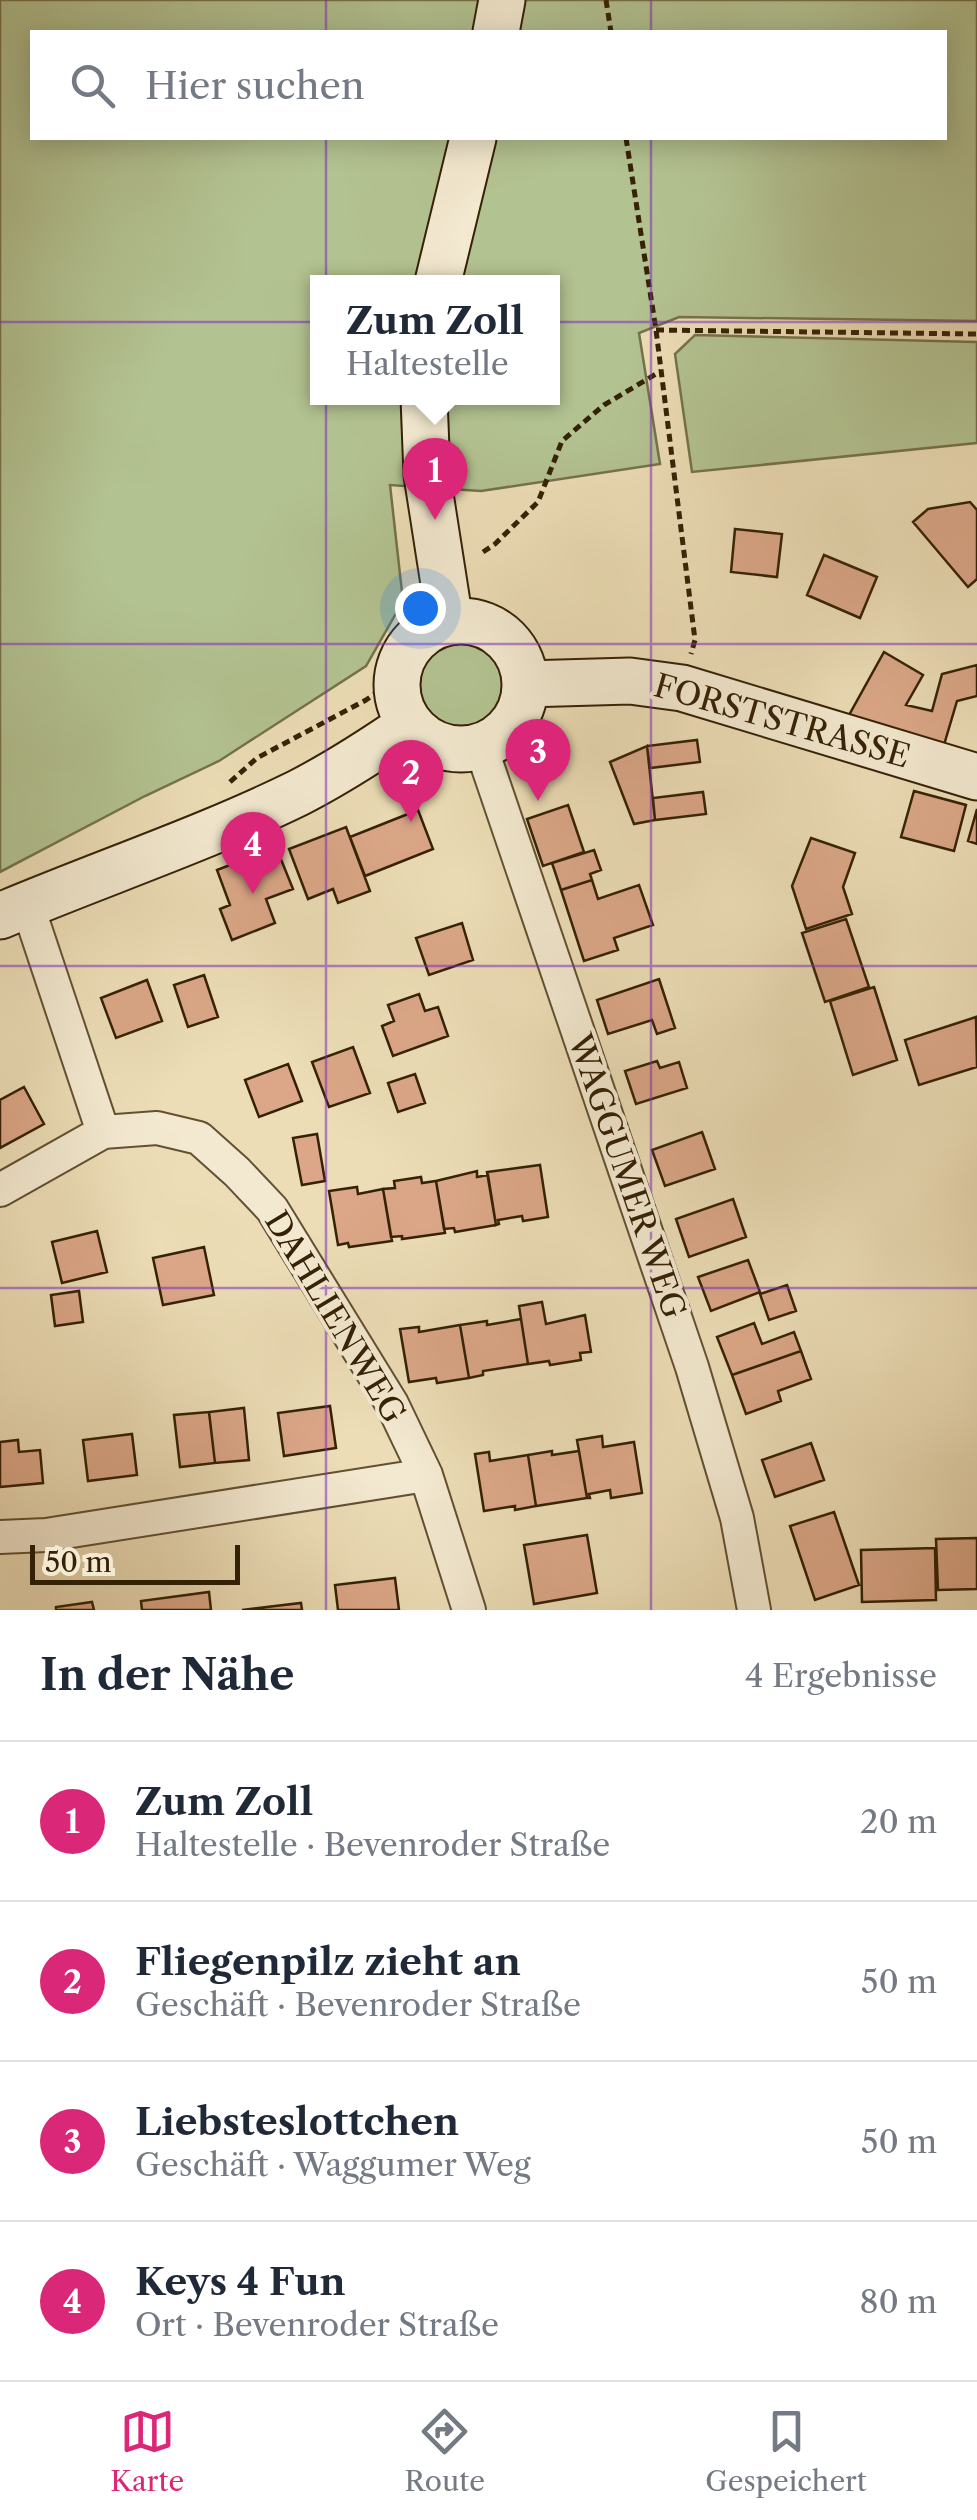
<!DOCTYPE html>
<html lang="de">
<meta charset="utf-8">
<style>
:root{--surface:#fff;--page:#f2f2f3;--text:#1f2937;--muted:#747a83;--line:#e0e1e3;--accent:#db2777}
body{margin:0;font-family:"Libre Caslon Text",serif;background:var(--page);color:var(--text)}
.scale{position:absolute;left:30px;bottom:25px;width:210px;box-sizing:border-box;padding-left:10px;border:5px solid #352105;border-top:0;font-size:28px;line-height:35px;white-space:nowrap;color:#352105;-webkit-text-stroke:8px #f3e9d0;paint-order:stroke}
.you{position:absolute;left:420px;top:608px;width:35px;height:35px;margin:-25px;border:8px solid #fff;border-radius:50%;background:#1a73e8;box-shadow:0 0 0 15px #1a73e833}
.badge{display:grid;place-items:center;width:65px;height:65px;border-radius:50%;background:var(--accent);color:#fff;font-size:32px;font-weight:700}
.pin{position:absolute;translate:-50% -82px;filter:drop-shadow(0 2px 5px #0008)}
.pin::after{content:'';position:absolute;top:52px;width:35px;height:30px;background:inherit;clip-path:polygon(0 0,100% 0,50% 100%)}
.popup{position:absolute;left:310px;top:275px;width:250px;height:130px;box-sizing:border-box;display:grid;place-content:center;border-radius:0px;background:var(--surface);filter:drop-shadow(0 2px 8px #0005);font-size:32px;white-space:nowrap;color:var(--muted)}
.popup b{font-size:38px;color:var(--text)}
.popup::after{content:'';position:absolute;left:50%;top:100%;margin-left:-20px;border:20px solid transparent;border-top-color:var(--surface)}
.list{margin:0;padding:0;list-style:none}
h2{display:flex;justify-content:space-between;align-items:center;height:130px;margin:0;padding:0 40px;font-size:42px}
h2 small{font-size:32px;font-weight:400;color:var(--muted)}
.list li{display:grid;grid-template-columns:65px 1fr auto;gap:30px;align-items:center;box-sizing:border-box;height:160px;padding:0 40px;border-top:2px solid var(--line)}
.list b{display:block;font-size:38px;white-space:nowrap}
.list p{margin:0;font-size:32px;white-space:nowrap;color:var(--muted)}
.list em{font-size:32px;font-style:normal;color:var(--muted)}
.icon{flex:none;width:55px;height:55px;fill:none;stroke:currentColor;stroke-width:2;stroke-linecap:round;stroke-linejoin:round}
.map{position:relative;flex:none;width:977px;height:1610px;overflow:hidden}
.search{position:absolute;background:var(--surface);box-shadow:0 5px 25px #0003;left:30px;right:30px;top:30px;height:110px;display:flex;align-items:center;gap:25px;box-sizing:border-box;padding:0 35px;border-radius:0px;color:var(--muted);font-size:38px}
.sheet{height:770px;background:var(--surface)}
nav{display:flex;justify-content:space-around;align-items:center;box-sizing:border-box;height:140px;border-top:2px solid var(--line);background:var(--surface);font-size:28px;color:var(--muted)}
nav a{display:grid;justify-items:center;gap:5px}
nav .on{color:var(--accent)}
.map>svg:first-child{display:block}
.green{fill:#b3c291;stroke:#74724b;stroke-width:2.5;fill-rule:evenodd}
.building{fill:#dba788;stroke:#352105;stroke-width:2.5}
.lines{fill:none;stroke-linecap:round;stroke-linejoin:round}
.street-casing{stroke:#635031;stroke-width:36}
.secondary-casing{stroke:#352105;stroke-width:49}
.path{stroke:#352105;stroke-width:5;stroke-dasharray:8 5;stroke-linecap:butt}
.street{stroke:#f3e9d0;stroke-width:32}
.secondary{stroke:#f3e9d0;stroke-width:45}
.grid{fill:none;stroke:#7b2cbf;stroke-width:2.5;stroke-opacity:0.55}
.labels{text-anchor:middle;stroke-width:8;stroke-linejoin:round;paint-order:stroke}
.street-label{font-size:32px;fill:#352105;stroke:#f3e9d0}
</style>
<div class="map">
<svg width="977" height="1610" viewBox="0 0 977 1610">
<rect width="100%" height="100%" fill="#ecddb6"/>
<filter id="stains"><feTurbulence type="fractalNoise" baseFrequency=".002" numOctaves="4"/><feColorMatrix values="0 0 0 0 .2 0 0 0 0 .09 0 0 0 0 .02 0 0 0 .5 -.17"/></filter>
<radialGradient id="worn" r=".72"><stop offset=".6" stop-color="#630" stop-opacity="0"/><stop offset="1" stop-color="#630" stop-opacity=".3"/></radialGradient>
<path class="green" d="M0,0H977V321L679,317L639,333L660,464L481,491L390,485L403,601L366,666L219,761L145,796L0,872ZM32,32H944V138H32ZM318,282H552V398H318Z
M695,335L977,342V443L692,472L675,354Z
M417 685a45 45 0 1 1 90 0a45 45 0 1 1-90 0Z"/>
<path class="building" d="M970,502L977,510V579L968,587L913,522L928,509Z
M735,529L782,534L777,577L731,572Z
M824,555L877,577L860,618L807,595Z
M884,652L923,675L906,705L932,711L942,674L977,665V696L957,701L941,755L843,726Z
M697,740L700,762L650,768L647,746Z
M647,746L655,820L634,824L610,762Z
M914,791L966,805L954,851L901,837Z
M703,792L706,814L655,820L653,798Z
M568,805L584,852L543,866L527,819Z
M977,809V844L968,841Z
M418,810L433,849L365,876L350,837Z
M346,827L370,891L338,903L333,889L308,899L289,849Z
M811,838L855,853L843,887L852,914L806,929L792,886Z
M276,847L293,889L266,899L275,923L232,940L220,909L230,905L217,870Z
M594,850L601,870L590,874L592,880L561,890L552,863Z
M592,880L598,899L639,885L653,925L614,938L618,950L584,961L561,890Z
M846,919L869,987L825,1002L802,933Z
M462,923L473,960L429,975L416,938Z
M204,975L218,1017L188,1027L174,985Z
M659,979L675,1028L657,1034L652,1020L608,1034L597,1000Z
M147,980L162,1021L116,1038L101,998Z
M874,987L897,1060L853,1075L830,1001Z
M419,994L425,1011L438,1007L448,1036L393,1056L382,1026L394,1021L388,1005Z
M976,1017L977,1067L919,1085L905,1040Z
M353,1047L370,1093L329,1107L312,1062Z
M657,1061L660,1068L679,1062L687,1088L636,1104L625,1071Z
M288,1064L302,1101L259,1117L245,1080Z
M415,1074L425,1103L398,1112L388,1083Z
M24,1087L44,1124L0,1148V1100Z
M702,1132L715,1169L665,1186L652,1150Z
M317,1134L325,1181L302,1185L293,1138Z
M540,1165L548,1217L523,1221L522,1216L498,1220L499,1224L496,1225L487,1172Z
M477,1171V1177L488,1175L496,1225L455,1232L454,1228L444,1229L436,1181Z
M421,1177L422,1183L436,1181L445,1233L402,1239V1236L391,1237L383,1189L395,1188L394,1181Z
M357,1187L358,1194L383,1189L392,1241L349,1247L348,1243L338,1245L329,1191Z
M733,1199L746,1237L689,1257L676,1219Z
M97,1231L107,1272L62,1283L52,1242Z
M204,1247L214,1295L163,1305L153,1258Z
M748,1260L760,1292L711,1311L698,1277Z
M787,1285L796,1311L769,1320L760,1294Z
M79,1291L83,1322L55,1326L51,1295Z
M542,1302L546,1324L585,1315L591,1352L580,1353L581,1360L550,1365L549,1361L528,1364L519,1306Z
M521,1319L528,1364L483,1371V1375L469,1378L460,1325L487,1321V1325Z
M754,1323L762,1344L794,1332L801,1351L732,1375L717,1337Z
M460,1325L469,1378L437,1383L436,1378L409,1382L400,1329L419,1327V1332Z
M801,1351L811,1379L778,1391L781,1401L746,1414L732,1375Z
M330,1406L336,1448L284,1456L278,1413Z
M244,1408L249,1460L215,1463L209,1412Z
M209,1412L215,1463L180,1467L174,1415Z
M132,1434L137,1475L88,1481L83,1440Z
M602,1436L603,1447L634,1442L642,1493L611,1498L610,1490L589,1494L590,1498H587L577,1440Z
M18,1440L19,1452L40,1450L43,1483L0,1487V1442Z
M811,1443L824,1480L775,1497L762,1460Z
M552,1451V1455L579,1451L587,1498L536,1506L528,1455Z
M489,1452L490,1461L528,1455L536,1506L515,1510V1506L484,1511L475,1454Z
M834,1512L859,1585L815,1600L790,1526Z
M587,1535L597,1593L534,1604L524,1545Z
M977,1538V1589L938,1590L936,1539Z
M935,1548L936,1600L862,1602L861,1550Z
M395,1578L399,1610H338L335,1585Z
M209,1592L211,1610H142L141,1601Z
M92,1602L94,1610H56V1607Z
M301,1603L302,1610H242Z"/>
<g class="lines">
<g class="street-casing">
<path id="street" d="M481,747L692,1367L737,1518L754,1610
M27,904L103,1132L157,1128L199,1138L237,1172L272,1209L392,1404L426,1475L469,1610
M0,1190L103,1132
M0,1537L46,1535L426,1475"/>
</g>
<g class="secondary-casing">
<path id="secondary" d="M496,32L502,0
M438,282L473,138
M424,398L427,475L450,622
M397 685a64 64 0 1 1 128 0a64 64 0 1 1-128 0Z
M525,684L630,681L682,688L977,777
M0,916C99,874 202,840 298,793C337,773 374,749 409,725"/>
</g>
<path class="path" d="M606,0L611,32
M626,138L656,330L695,640L691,654
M656,330L977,334
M483,552L495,544L538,502L562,441L604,405L661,371
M401,770L413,783
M230,782L257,758L366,700L396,679"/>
<use href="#street" class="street"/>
<use href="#secondary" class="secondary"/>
</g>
<path class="grid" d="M326,0V32M651,0V32M326,138V1610M651,138V1610M0,322H977M0,644H977M0,966H977M0,1288H977"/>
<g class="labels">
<g class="street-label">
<text transform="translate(782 721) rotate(16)" y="11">FORSTSTRASSE</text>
<text transform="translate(627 1176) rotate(71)" y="11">WAGGUMER WEG</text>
<text transform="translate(335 1317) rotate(59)" y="11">DAHLIENWEG</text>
</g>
</g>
<rect width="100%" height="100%" filter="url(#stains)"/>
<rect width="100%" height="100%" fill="url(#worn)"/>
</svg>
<div class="scale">50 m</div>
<div class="you"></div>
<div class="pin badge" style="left:435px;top:520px">1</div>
<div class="popup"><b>Zum Zoll</b>Haltestelle</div>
<div class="pin badge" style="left:411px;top:822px">2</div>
<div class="pin badge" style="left:538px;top:801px">3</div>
<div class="pin badge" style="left:253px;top:894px">4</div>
<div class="search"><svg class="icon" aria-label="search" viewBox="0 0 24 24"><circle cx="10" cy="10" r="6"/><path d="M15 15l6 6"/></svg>Hier suchen</div>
</div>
<section class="sheet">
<h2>In der Nähe<small>4 Ergebnisse</small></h2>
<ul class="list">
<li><span class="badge">1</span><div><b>Zum Zoll</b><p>Haltestelle · Bevenroder Straße</p></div><em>20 m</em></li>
<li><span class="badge">2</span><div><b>Fliegenpilz zieht an</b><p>Geschäft · Bevenroder Straße</p></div><em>50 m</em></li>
<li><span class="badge">3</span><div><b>Liebsteslottchen</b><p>Geschäft · Waggumer Weg</p></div><em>50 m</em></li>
<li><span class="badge">4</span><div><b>Keys 4 Fun</b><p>Ort · Bevenroder Straße</p></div><em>80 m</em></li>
</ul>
</section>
<nav>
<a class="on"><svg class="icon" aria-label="map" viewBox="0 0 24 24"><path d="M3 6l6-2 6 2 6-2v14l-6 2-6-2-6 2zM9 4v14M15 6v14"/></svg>Karte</a>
<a><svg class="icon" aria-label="directions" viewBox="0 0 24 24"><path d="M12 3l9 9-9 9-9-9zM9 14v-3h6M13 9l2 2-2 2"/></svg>Route</a>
<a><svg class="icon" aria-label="saved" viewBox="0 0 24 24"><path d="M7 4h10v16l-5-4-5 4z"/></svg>Gespeichert</a>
</nav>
